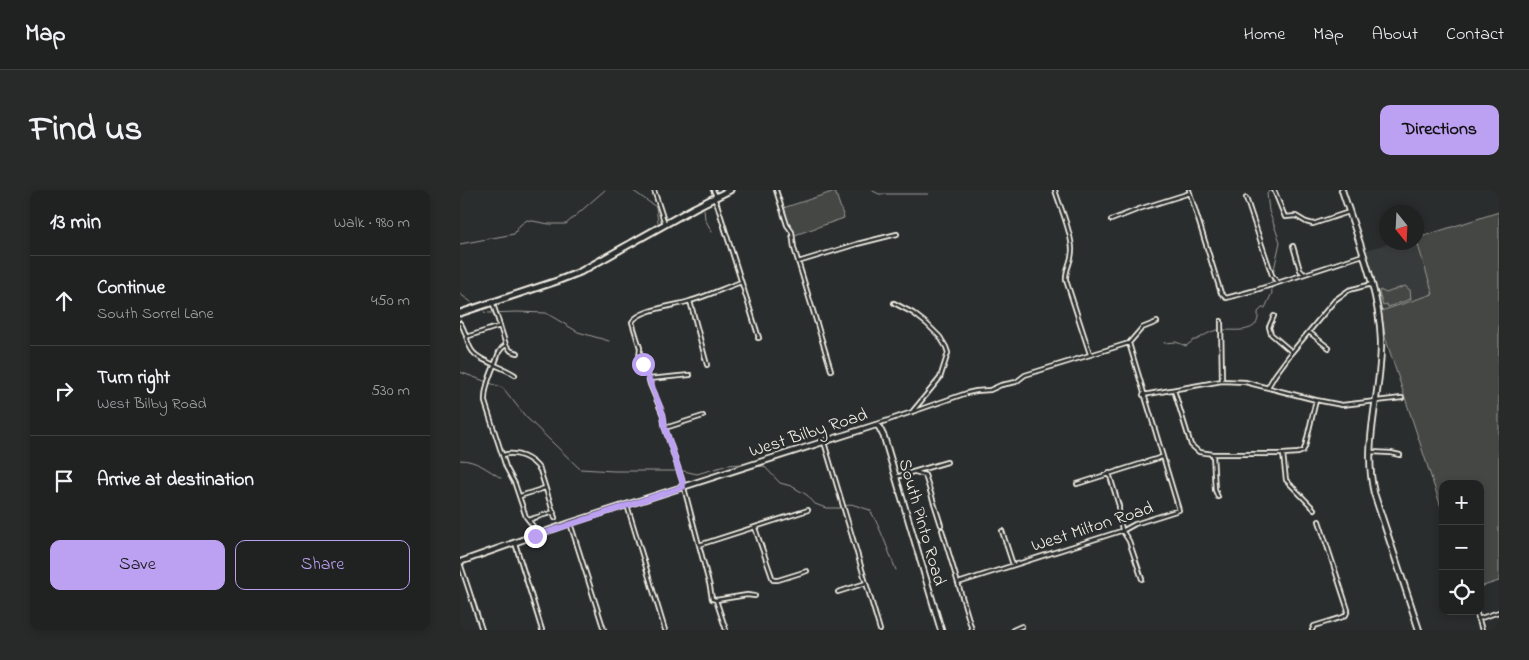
<!DOCTYPE html>
<meta charset="utf-8">
<style>
:root{--surface:#202222;--page:#282a2a;--text:#f1f3f6;--muted:#a2a4a5;--line:#3d3f40;--accent:#bca0f2}
body{margin:0;font-family:"Indie Flower",sans-serif;background:var(--page);color:var(--text)}
.controls{position:absolute;right:15px;bottom:15px;display:grid;overflow:hidden;border-radius:10px;box-shadow:0 2px 8px #0003}
.controls button{width:45px;height:45px;display:grid;place-items:center;padding:0;border:0;border-bottom:1px solid var(--line);background:var(--surface);color:var(--text);font:25px sans-serif}
.compass{position:absolute;left:919px;top:15px;width:45px;height:45px;border-radius:50%;background:var(--surface);box-shadow:0 2px 8px #0003;rotate:162deg}
.stop{position:absolute;width:15px;height:15px;margin:-11px;border:4px solid #bca0f2;border-radius:50%;background:#fff}
.stop.end{background:#bca0f2;border-color:#fff;box-shadow:0 1px 5px #0008}
.list{margin:0;padding:0;list-style:none}
h2{display:flex;justify-content:space-between;align-items:center;height:65px;margin:0;padding:0 20px;font-size:21px}
h2 small{font-size:16px;font-weight:400;color:var(--muted)}
.list li{display:grid;grid-template-columns:32px 1fr auto;gap:15px;align-items:center;box-sizing:border-box;height:90px;padding:0 20px;border-top:1px solid var(--line)}
.list b{display:block;font-size:19px;white-space:nowrap}
.list p{margin:0;font-size:16px;white-space:nowrap;color:var(--muted)}
.list em{font-size:16px;font-style:normal;color:var(--muted)}
.actions{display:flex;gap:10px;padding:15px 20px}
.actions a{flex:1;padding:11px 0;border:1px solid var(--accent);border-radius:10px;text-align:center;font-size:18px;color:var(--accent)}
.actions .main{background:var(--accent);color:#111}
.icon{flex:none;width:28px;height:28px;fill:none;stroke:currentColor;stroke-width:2;stroke-linecap:round;stroke-linejoin:round}
.map{position:relative;flex:none;width:1039px;height:440px;overflow:hidden;border-radius:10px}
header{display:flex;align-items:center;gap:30px;box-sizing:border-box;height:70px;padding:0 25px;background:var(--surface);border-bottom:1px solid var(--line)}
header strong{font-size:24px}
nav{display:flex;gap:28px;margin-inline-start:auto;font-size:18px}
.intro{display:flex;align-items:center;justify-content:space-between;box-sizing:border-box;height:120px;padding:0 30px}
h1{margin:0;font-size:35px}
.button{padding:12px 22px;border-radius:10px;background:var(--accent);color:#111;font-size:18px;font-weight:700}
main{display:flex;gap:30px;padding:0 30px}
aside{flex:1;background:var(--surface);border-radius:10px;box-shadow:0 2px 8px #0003}
.map>svg:first-child{display:block}
.built{fill:#373a3a}
.green{fill:#444645;stroke:#9c9c96}
.lines{fill:none;stroke-linecap:round;stroke-linejoin:round}
.stream{stroke:#9f9f9a;stroke-width:1}
.street-casing{stroke:#f4f1e8;stroke-width:6}
.secondary-casing{stroke:#f4f1e8;stroke-width:8}
.primary-casing{stroke:#f4f1e8;stroke-width:9}
.street{stroke:#2a2d2e;stroke-width:2.5}
.secondary{stroke:#2a2d2e;stroke-width:4.5}
.primary{stroke:#2a2d2e;stroke-width:5}
.route{stroke:#bca0f2;stroke-width:6}
.labels{text-anchor:middle;stroke-width:4.5;stroke-linejoin:round;paint-order:stroke}
.street-label{font-size:18px;fill:#f4f1e8;stroke:#2a2d2e}
</style>
<header>
<strong>Map</strong>
<nav><a>Home</a><a>Map</a><a>About</a><a>Contact</a></nav>
</header>
<div class="intro"><h1>Find us</h1><a class="button">Directions</a></div>
<main>
<aside>
<h2>13 min<small>Walk · 980 m</small></h2>
<ul class="list">
<li><svg class="icon" aria-label="ahead" viewBox="0 0 24 24"><path d="M12 20V5M6 11l6-6 6 6"/></svg><div><b>Continue</b><p>South Sorrel Lane</p></div><em>450 m</em></li>
<li><svg class="icon" aria-label="right" viewBox="0 0 24 24"><path d="M7 20v-9h11M14 6l5 5-5 5"/></svg><div><b>Turn right</b><p>West Bilby Road</p></div><em>530 m</em></li>
<li><svg class="icon" aria-label="arrive" viewBox="0 0 24 24"><path d="M6 21V4h12l-3 4 3 4H6"/></svg><div><b>Arrive at destination</b></div></li>
</ul>
<div class="actions"><a class="main">Save</a><a>Share</a></div>
</aside>
<div class="map">
<svg width="1039" height="440" viewBox="0 0 1039 440">
<rect width="100%" height="100%" fill="#2a2d2e"/>
<filter id="ink" filterUnits="userSpaceOnUse"><feTurbulence type="fractalNoise" baseFrequency=".02" numOctaves="2"/><feDisplacementMap in="SourceGraphic" scale="10" xChannelSelector="R" yChannelSelector="G"/><feConvolveMatrix kernelMatrix="1 2 1 2 8 2 1 2 1" color-interpolation-filters="sRGB"/></filter>
<g filter="url(#ink)">
<path class="built" d="M956,52L973,104L921,121L918,103L905,60L931,53L933,55L943,53Z"/>
<path class="green" d="M375,1L384,28L335,45L328,35L323,18Z
M1039,22V391L1020,397V294H983V323L925,147L921,121L973,104L957,52V48Z
M945,96L950,100L951,109L928,117L927,114L923,116L919,103L920,100L926,103Z"/>
<g class="lines">
<path class="stream" d="M172,0L196,17L198,32
M411,0L419,4H468
M244,19L245,29L252,42
M0,54L54,44L60,35L67,30L89,34H106L145,0
M0,104L11,112
M24,122L29,123L57,122L86,123L118,142L149,151
M704,153L716,152L726,156L734,150H736C742,147 750,141 758,140C772,139 801,146 798,122L802,118H805L812,103L811,93L820,52L809,21L807,4L810,0
M0,182L43,198L66,227L120,279L154,281H224L237,284L268,275L281,274L285,276
M0,270C16,270 28,280 41,288
M291,277L304,276L320,293L331,296L347,305L355,314L366,318H381L391,314L410,320C421,339 428,360 436,380"/>
<g class="street-casing">
<path id="street" d="M194,0L205,34
M253,0L256,6
M316,0L327,35L332,42L334,58L371,180
M595,0C600,17 612,43 612,60C612,72 605,79 606,90L630,164
M729,0L761,103L766,108L796,100L903,65
M814,0L825,27L836,26L846,32L853,34L889,22
M786,8L812,85L817,92
M254,9L257,14L299,148H298
M651,30L679,19L730,3
M833,56L840,80L843,83
M338,72L397,54L437,44
M230,111L247,175
M434,113L453,123L467,134L480,147L486,157L488,163L480,188L452,222
M33,114L46,155L51,161L58,163
M814,126L809,137L811,144L832,162
M761,131L762,191
M0,133C7,141 6,154 13,162C21,172 44,177 55,185
M849,142L869,158
M6,147L40,136
M46,155L42,158L39,162C34,178 24,195 25,212L46,277L55,294L66,327L73,336L75,346
M189,189L230,185
M808,197L815,185L832,162L875,110L889,100L912,94
M714,200L731,255L739,262L753,264H823L838,263L843,261L845,257L856,210
M683,205L762,191L785,192L856,210L882,215L942,208
M417,234L507,203L516,201L530,200L541,195L556,192L565,185L669,153L682,138L697,132
M205,238L243,226
M364,252L420,440
M911,262L931,263L940,265
M753,264L755,300L758,307
M823,264L826,290L854,319
M43,265C57,261 72,268 80,280L95,328
M455,282L465,285L481,335
M649,283L659,316V323L662,340L669,351L682,389
M436,287L487,272
M617,294L702,267
M60,306L85,298
M167,315L205,440
M69,330L74,328L94,322
M110,333L144,440
M295,338L313,390H318L347,381
M482,340L512,440
M542,341L553,375
M55,353L82,440
M239,355L348,320
M0,373L22,440
M498,393L664,340L675,334L719,320L669,153
M378,402L406,393
M256,410L287,405L295,406
M1016,421L1022,440
M1018,429L1039,422
M266,440L256,410L252,409L250,397L222,290L205,238L203,225L190,194L187,181L179,168L180,158L172,132C179,119 216,116 230,111C247,106 264,98 281,92
M553,440L562,436
M852,440L854,436L883,427L886,425L888,420L859,331"/>
</g>
<g class="secondary-casing">
<path id="secondary" d="M882,0C897,46 920,103 921,151C922,202 902,252 914,303L959,440
M0,372L110,333L416,235L419,237L424,247L481,440"/>
</g>
<g class="primary-casing">
<path id="primary" d="M0,123L97,91L120,82L234,18L270,0"/>
</g>
<use href="#street" class="street"/>
<use href="#secondary" class="secondary"/>
<use href="#primary" class="primary"/>
</g>
</g>
<g class="lines" filter="url(#ink)">
<path class="route" d="M75,346L223,297L222,290L205,238L203,224L183,174"/>
</g>
<g class="labels">
<g class="street-label">
<text transform="translate(348 242) rotate(-18)" y="6">West Bilby Road</text>
<text transform="translate(463 332) rotate(74)" y="6">South Pinto Road</text>
<text transform="translate(632 336) rotate(-18)" y="6">West Milton Road</text>
</g>
</g>
</svg>
<div class="controls">
<button>+</button>
<button>−</button>
<button><svg class="icon" aria-label="locate" viewBox="0 0 24 24"><circle cx="12" cy="12" r="6"/><path d="M12 2v4M12 18v4M2 12h4M18 12h4"/></svg></button>
</div>
<svg class="compass" viewBox="-18 -18 36 36"><path d="M0-13l5 13h-10z" fill="#e53935"/><path d="M0 13l5-13h-10z" fill="#a2a4a5"/></svg>
<div class="stop" style="left:183px;top:174px"></div>
<div class="stop end" style="left:75px;top:346px"></div>
</div>
</main>
